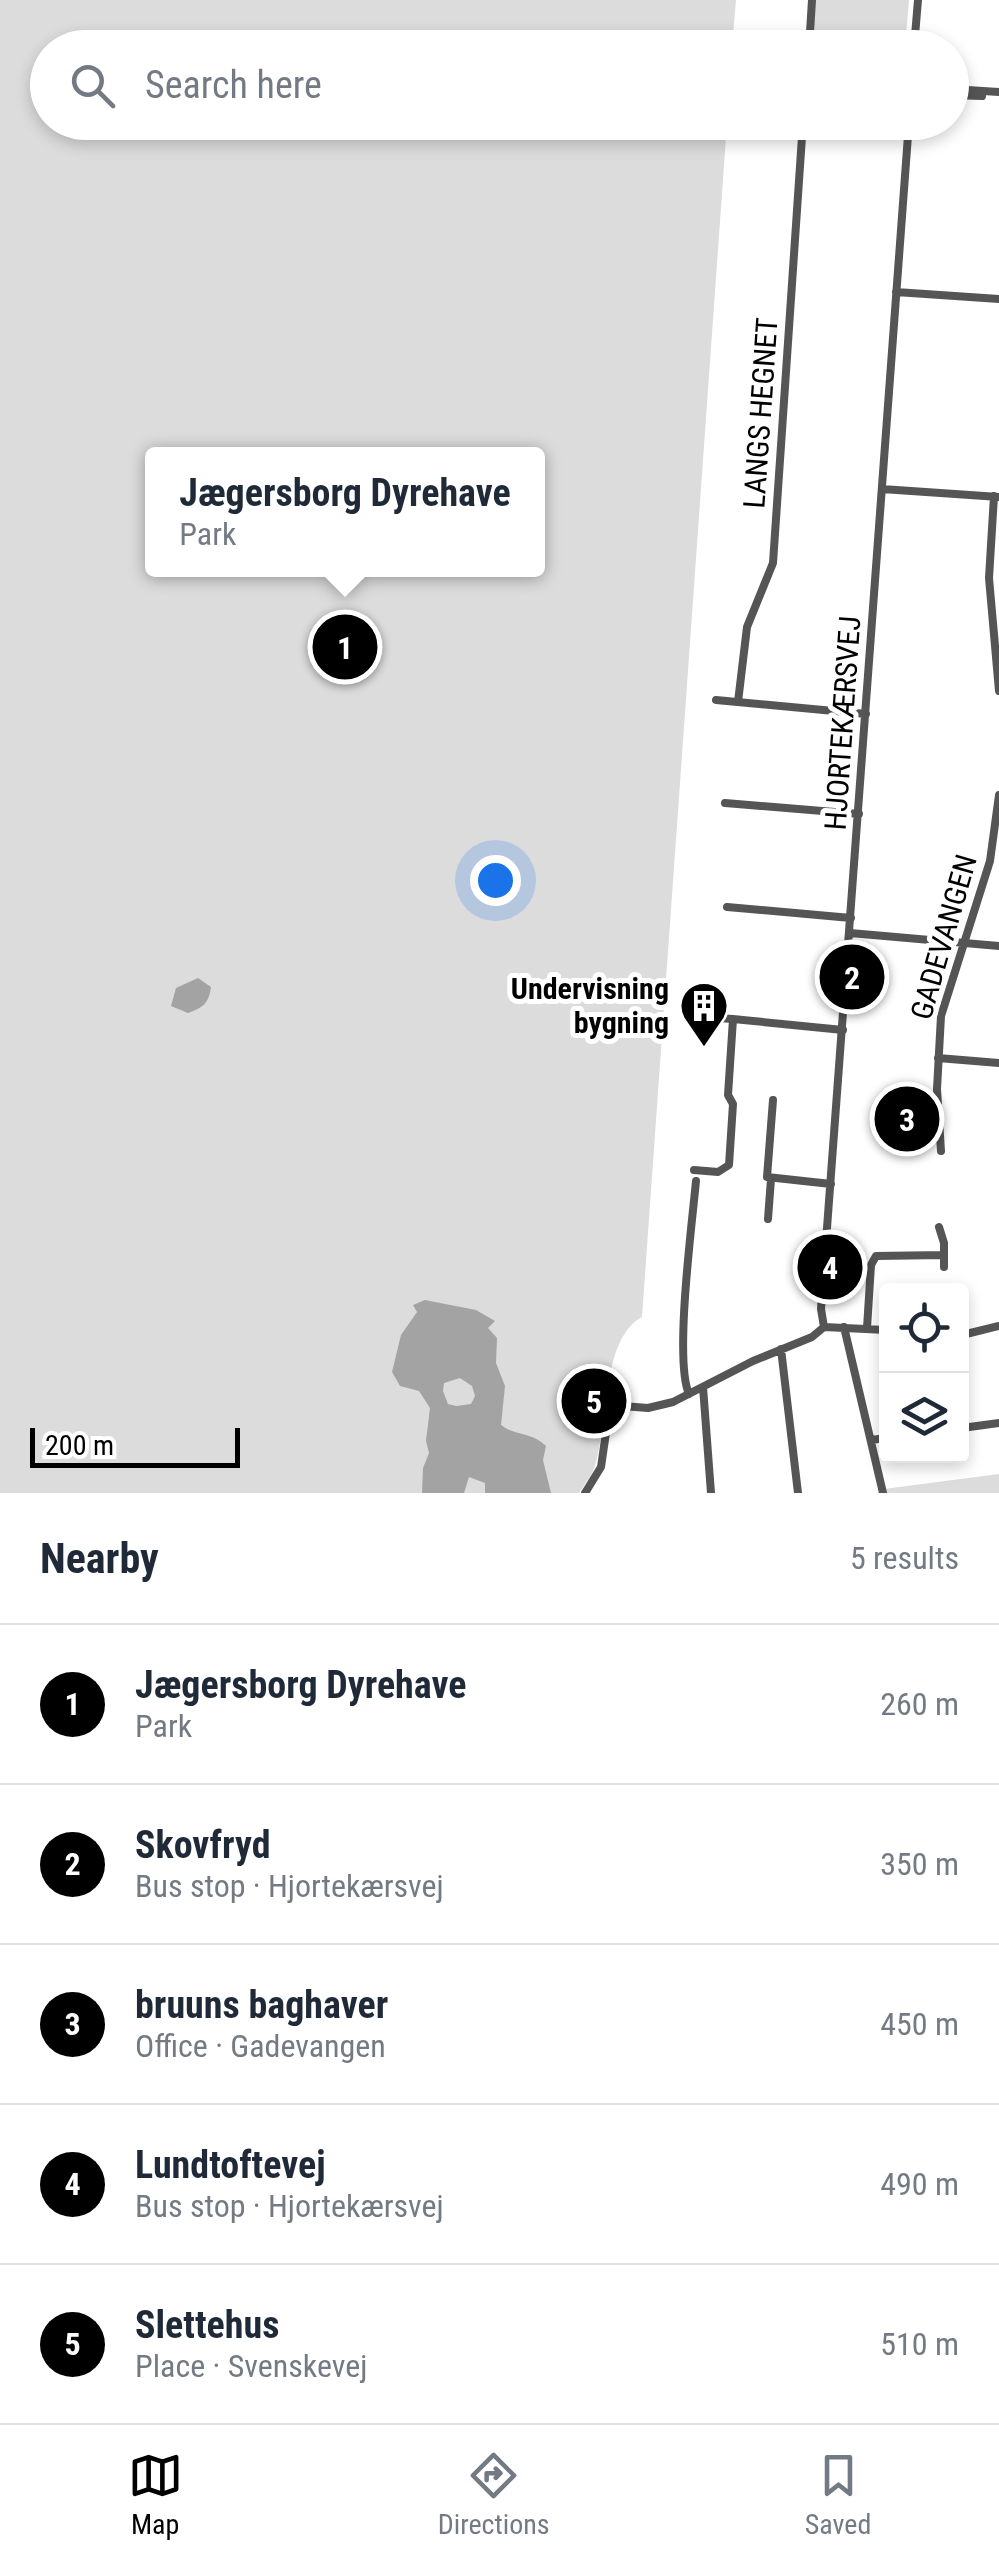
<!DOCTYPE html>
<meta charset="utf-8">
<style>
:root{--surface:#fff;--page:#f6f6f7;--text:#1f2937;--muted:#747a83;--line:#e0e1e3;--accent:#000}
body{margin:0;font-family:"Roboto Condensed",sans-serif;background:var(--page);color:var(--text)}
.controls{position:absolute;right:30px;bottom:30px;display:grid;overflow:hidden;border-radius:10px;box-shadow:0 5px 15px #0003}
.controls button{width:90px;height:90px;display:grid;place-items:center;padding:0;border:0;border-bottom:2px solid var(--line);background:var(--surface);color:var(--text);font:50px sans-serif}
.scale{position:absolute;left:30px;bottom:25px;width:210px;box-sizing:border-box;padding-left:10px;border:5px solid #000;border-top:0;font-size:28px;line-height:35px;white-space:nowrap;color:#000;-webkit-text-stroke:8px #fff;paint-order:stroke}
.you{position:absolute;left:495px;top:880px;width:35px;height:35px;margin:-25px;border:8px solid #fff;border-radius:50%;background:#1a73e8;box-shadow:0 0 0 15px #1a73e833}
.badge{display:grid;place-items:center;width:65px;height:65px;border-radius:50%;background:var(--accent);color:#fff;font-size:32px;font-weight:700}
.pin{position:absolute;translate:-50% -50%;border:5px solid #fff;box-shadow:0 2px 10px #0006}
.popup{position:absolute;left:145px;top:447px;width:400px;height:130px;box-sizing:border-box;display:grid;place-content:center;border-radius:10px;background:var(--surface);filter:drop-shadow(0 2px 8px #0005);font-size:32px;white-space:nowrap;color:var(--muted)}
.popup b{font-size:38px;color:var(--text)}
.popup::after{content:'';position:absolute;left:50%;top:100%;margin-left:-20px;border:20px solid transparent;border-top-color:var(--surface)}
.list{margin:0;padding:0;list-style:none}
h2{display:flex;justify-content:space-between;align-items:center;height:130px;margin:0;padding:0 40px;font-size:42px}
h2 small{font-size:32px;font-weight:400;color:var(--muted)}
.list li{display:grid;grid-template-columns:65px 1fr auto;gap:30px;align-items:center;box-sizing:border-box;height:160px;padding:0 40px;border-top:2px solid var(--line)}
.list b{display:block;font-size:38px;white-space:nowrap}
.list p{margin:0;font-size:32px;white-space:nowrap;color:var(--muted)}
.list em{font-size:32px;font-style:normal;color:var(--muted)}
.icon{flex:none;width:55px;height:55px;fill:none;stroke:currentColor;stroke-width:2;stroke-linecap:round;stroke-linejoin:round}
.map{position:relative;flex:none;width:999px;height:1493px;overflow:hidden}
.search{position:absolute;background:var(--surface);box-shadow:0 5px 15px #0003;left:30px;right:30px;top:30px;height:110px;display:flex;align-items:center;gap:25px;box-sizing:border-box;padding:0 35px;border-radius:55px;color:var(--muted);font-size:38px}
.sheet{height:930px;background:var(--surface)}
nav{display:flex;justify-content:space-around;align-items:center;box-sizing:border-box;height:140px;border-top:2px solid var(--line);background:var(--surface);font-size:28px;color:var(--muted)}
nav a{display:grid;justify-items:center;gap:5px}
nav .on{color:var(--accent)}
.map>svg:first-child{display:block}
.green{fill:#dcdcdc;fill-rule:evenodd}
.water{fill:#a3a3a3;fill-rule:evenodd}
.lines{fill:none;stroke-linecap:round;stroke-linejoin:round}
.minor{stroke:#555;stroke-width:8}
.labels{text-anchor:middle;stroke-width:10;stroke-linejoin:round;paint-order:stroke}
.street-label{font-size:30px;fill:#000;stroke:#fff}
.poi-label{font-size:30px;font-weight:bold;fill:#000;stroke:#fff;text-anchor:end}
</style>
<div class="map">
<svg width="999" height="1493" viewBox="0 0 999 1493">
<rect width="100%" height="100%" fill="#fff"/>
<path class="green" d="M0,0H736L732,47L48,48V122L727,123L642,1317C601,1339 608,1426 595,1466C592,1475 584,1485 579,1493H0ZM152,454H538V570H152Z
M815,0H909L905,47L812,48Z
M999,1474V1493H885L884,1489Z"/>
<path class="water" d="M198,978L211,987C209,1003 203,1008 188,1013L171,1006L176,988Z
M425,1300L476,1310L495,1321L488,1328L497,1338L496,1363L505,1386L501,1425C517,1437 530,1431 546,1446L543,1460L551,1493H485V1483L469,1477L464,1493H422L423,1468L429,1453L426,1441L430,1408L419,1391L400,1386L392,1372L401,1335L417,1312L413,1305ZM460,1378L472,1386L475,1396L471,1404L456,1406L448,1404L443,1391L444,1383Z"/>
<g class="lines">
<path class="minor" d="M809,48L812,0
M914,48L918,0
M952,89L999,92
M952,95L982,96
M896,292L999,299
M882,489L999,497
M994,496L989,578L999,691
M716,700L866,714
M738,702L747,627L773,563L803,122
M725,803L859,814
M727,907L851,918
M850,933L999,946
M702,1017L733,1019
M938,1058L999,1063
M773,1100L767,1177L831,1184
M941,1151L937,1089L941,1016L990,861L999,795
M694,1170L718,1172L729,1165L733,1104L728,1095L733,1019L843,1030
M768,1219L771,1179
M939,1227L944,1243V1267
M824,1327L821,1309L909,122
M844,1327L883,1493
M867,1328L871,1265L876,1256L944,1255
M962,1335L999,1326
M781,1349L798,1493
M703,1387L711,1493
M689,1394C674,1361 692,1224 696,1181
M962,1428L999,1423
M871,1440L886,1438
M585,1493L601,1467L610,1405L648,1408L673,1402L753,1361L812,1337L824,1327L886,1330"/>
</g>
<defs>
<g id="building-pin" transform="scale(2.5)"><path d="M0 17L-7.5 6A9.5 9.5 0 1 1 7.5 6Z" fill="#000" stroke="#fff"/><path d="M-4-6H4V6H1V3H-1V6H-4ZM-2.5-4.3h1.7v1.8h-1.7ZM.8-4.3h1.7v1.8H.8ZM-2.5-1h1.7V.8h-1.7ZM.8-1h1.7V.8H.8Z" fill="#fff"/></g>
</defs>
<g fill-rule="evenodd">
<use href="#building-pin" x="704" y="1006"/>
</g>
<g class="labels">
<g class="street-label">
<text transform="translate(761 413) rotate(-86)" y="10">LANGS HEGNET</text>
<text transform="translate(843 723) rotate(-86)" y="10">HJORTEKÆRSVEJ</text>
<text transform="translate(944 937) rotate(-74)" y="10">GADEVANGEN</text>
</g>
<g class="poi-label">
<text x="669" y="999">Undervisning<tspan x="669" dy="34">bygning</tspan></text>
</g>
</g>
</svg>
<div class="controls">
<button><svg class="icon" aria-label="locate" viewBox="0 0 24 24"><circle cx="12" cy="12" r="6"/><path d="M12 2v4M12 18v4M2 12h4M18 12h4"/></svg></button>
<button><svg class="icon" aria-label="layers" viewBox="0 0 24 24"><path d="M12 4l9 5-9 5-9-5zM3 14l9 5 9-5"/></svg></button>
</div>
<div class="scale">200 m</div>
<div class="you"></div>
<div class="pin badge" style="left:345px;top:647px">1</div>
<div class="popup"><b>Jægersborg Dyrehave</b>Park</div>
<div class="pin badge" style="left:852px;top:977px">2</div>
<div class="pin badge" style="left:907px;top:1119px">3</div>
<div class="pin badge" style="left:830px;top:1267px">4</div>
<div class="pin badge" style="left:594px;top:1401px">5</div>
<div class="search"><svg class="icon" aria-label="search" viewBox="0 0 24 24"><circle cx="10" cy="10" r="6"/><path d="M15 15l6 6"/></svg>Search here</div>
</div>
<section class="sheet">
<h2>Nearby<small>5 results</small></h2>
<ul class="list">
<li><span class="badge">1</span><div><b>Jægersborg Dyrehave</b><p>Park</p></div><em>260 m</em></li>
<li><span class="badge">2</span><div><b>Skovfryd</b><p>Bus stop · Hjortekærsvej</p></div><em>350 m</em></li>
<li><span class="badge">3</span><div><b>bruuns baghaver</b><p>Office · Gadevangen</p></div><em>450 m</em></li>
<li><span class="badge">4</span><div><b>Lundtoftevej</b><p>Bus stop · Hjortekærsvej</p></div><em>490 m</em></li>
<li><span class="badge">5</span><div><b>Slettehus</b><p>Place · Svenskevej</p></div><em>510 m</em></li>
</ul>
</section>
<nav>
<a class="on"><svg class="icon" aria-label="map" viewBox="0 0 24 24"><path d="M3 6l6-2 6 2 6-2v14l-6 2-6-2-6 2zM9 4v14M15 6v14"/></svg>Map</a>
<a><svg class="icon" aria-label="directions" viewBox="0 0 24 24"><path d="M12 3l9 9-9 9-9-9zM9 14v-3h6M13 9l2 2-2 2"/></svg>Directions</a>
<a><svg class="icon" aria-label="saved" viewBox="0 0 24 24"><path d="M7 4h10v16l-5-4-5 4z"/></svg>Saved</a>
</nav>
